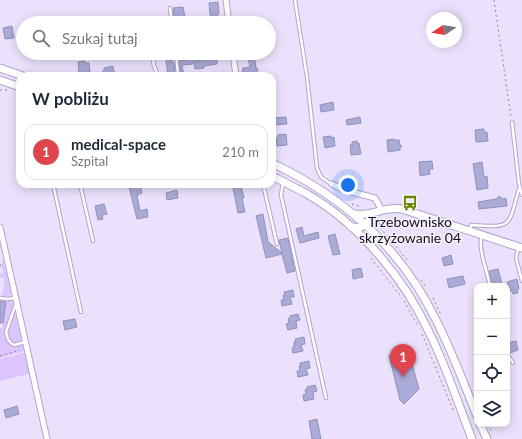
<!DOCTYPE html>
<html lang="pl">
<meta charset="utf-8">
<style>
:root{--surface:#fff;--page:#f2f2f3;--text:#1f2937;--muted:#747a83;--line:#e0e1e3;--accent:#1a73e8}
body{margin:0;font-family:Lato,sans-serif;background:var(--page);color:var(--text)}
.controls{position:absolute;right:12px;bottom:12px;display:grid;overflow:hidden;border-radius:8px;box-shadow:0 2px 10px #0003}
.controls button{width:36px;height:36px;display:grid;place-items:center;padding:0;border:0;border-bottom:1px solid var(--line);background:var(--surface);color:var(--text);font:20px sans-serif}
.compass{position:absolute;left:426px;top:12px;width:36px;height:36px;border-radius:50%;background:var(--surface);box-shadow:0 2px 10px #0003;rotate:258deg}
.you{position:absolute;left:348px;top:185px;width:14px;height:14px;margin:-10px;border:3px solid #fff;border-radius:50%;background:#1a73e8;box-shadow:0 0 0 6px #1a73e833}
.badge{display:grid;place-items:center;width:26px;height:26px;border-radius:50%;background:var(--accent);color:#fff;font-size:13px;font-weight:700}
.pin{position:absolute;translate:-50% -33px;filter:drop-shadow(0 1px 2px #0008)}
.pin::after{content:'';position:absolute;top:21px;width:14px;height:12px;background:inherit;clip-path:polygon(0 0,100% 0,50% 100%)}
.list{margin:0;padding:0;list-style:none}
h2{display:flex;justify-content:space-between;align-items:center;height:52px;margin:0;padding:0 16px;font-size:17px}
h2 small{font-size:13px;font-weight:400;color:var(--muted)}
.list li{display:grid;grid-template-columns:26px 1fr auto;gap:12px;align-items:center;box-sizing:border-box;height:56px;margin:0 8px 8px;padding:0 8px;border:1px solid var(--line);border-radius:12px}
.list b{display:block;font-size:15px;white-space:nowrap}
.list p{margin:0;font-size:13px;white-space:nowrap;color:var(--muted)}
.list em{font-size:13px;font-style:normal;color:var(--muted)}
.icon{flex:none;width:22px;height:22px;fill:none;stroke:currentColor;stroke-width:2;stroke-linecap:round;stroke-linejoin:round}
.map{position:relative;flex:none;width:522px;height:439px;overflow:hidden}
.search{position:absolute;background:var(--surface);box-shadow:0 2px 10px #0003;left:16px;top:16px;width:260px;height:44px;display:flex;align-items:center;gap:10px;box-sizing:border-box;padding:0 14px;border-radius:22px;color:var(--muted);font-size:15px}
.panel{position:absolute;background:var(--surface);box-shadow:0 2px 10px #0003;left:16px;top:72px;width:260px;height:116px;border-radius:12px}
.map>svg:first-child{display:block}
.green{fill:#dcc5fc}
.building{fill:#aaabd6;stroke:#9192bc}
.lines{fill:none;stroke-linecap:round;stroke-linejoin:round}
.service-casing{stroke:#b4a3cc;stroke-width:4.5}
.minor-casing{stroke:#b4a3cc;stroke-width:7}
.tertiary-casing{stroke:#b4a3cc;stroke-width:9}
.secondary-casing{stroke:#b4a3cc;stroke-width:9}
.path{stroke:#8f869c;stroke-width:1;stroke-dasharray:2 3;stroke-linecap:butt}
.service{stroke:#fff;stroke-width:2.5}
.minor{stroke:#fff;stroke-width:5}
.tertiary{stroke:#fff;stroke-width:7}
.secondary{stroke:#fff;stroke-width:7}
.labels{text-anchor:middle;stroke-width:3;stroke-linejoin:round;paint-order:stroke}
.poi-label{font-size:14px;fill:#150f1e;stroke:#f6f2fb}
</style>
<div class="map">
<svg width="522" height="439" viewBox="0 0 522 439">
<rect width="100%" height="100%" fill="#ece1fc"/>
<path class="green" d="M3,258L11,294L9,297L2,296L5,278L0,277V274H3V269L1,268Z
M12,300L24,351L0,358V328H2L7,301Z
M27,352L32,373L0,381V359Z"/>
<path class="building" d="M218,2L219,14L215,17L210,15L209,3Z
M183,7L186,23H175L173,8Z
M12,26L14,38L5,39L3,28Z
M165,53H170L172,62H174L175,76H168Z
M210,53H220V58L217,59V64L204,66V68L195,69L194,61L210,59Z
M247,53H254L256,68L258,69L257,74L244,76L242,72L243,68L250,67Z
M193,59V64L182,65L184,76H181L179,61Z
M85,61V63H89L90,72L79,73L78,62Z
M113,66L115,76H103L102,72L104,71V68Z
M333,102L334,110L321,112L320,105Z
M286,117L287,124L274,125L273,118Z
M360,117L361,123L347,125L346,120Z
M484,129V132H487L488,141L476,142L475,130Z
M286,134L287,145L277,146L276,138L278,137V135Z
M331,136V138L334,137L335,146L325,148L323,137Z
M394,139V140H399L400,145L402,146L400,148V150L388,152L387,140Z
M357,141V144L359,143L361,154L351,155L350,145H352V142Z
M432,161L433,169H429L430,174L420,176L419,162Z
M482,162L484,177L487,176L488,188L477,190L473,164Z
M140,184L142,193L137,195L140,211L147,209L148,217L137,219L129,187Z
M241,186L244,198H242L245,212L238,213L233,188Z
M177,190L178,198L167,200L166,193Z
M499,196L503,199L506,198L507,206L479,209L478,202L496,199Z
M104,204L107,214L102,215L103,219L98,220L95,206Z
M263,214L268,242L282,253L279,240L288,238L295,271L287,273L282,254L266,258L256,216Z
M302,227L304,236L318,232L319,238L300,243L296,229Z
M335,234L340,254L333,255L328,236Z
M451,255L453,264L444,266L442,258Z
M361,268L363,277L353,279L352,270Z
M498,269L502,284L493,286L489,271Z
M463,276L465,284L449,288L447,279Z
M517,279L519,289L517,290L518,293L513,294L512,291H510L507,282Z
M293,290L294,297H290L292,304L282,306L281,300H284L283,295H285L284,292Z
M0,301L6,302L3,323H0Z
M298,314L300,320L296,321L297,328L288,330L286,324L289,323L288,319L290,318V316Z
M75,319L77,327L65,330L63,321Z
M304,337L305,344L301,345L303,351L293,353L292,348L294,347V342H296L295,339Z
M516,341L518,350L510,353L507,343Z
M402,352L411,360L419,389L404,404L400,400L389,355Z
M309,361L310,368L306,369L308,375L298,377L297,371H300L299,366H301L300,363Z
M315,385L317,391L313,392L314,399L304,401L303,395L306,394L305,390L307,389V387Z
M17,406L19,414L6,418L4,410Z
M317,419L321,439H312L309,421Z"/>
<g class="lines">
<g class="service-casing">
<path id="service" d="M295,0L307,77L317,168L321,177L331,184
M170,8L172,23
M152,53L154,66L158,76
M176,53L178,76
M512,122L519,184L522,195
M283,182L281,195L326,398
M53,184L81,312
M80,184L93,241
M263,184L277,244
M470,230L471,225C513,228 508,227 519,189
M482,236C477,246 488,274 490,286
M518,249L516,258L522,281
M0,298L7,299L15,298
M16,304L6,332C7,338 8,342 14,345L25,342
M507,354L513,363"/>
</g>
<g class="minor-casing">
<path id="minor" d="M226,0L229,23
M233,53L236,76
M332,184L344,190L375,198L381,209
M0,227L47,439"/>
</g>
<g class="tertiary-casing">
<path id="tertiary" d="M354,214C372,217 383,206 402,209L522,248
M351,227C363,230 368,223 373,213"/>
</g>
<g class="secondary-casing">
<path id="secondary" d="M0,68L23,76
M0,80L20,87
M272,163C344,197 401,248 436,320C452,351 464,384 477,416
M272,176C284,182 296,188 307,194C359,224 404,278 429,332C446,366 458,403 472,439
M480,424L487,439"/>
</g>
<path class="path" d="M494,0L511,117
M29,72L41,76
M0,90H8
M347,185L350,181
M352,204L362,207
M377,218L382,230L409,262
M371,258L402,298
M0,266L1,261
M421,280L426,287
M433,298L441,315
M404,301L417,324
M422,334L454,412
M0,356L20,350
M488,424L491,431"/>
<use href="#service" class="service"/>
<use href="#minor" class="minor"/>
<use href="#tertiary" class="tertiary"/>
<use href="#secondary" class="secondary"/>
</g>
<defs>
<g id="bus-bare" transform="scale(1.2)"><path d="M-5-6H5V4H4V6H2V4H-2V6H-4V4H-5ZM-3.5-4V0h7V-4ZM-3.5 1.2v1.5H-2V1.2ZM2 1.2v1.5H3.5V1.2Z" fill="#688700" stroke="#f6f2fb" stroke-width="2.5" paint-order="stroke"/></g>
</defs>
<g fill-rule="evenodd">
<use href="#bus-bare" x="410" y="203"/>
</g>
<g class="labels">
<g class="poi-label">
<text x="410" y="227">Trzebownisko<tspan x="410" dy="16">skrzyżowanie 04</tspan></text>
</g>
</g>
</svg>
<div class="controls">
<button>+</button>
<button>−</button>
<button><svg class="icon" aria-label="locate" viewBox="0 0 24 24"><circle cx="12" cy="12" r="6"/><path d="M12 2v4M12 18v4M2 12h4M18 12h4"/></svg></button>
<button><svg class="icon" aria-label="layers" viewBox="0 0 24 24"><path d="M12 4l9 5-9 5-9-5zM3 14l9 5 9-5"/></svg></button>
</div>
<svg class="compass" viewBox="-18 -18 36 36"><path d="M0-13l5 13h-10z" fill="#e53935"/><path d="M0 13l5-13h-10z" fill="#747a83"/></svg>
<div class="you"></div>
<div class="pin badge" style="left:403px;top:377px;background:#e0444e">1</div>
<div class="search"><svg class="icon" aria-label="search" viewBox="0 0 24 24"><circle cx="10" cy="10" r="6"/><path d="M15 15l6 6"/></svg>Szukaj tutaj</div>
<section class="panel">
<h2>W pobliżu<small></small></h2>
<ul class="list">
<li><span class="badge" style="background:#e0444e">1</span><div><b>medical-space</b><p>Szpital</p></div><em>210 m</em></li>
</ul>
</section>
</div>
